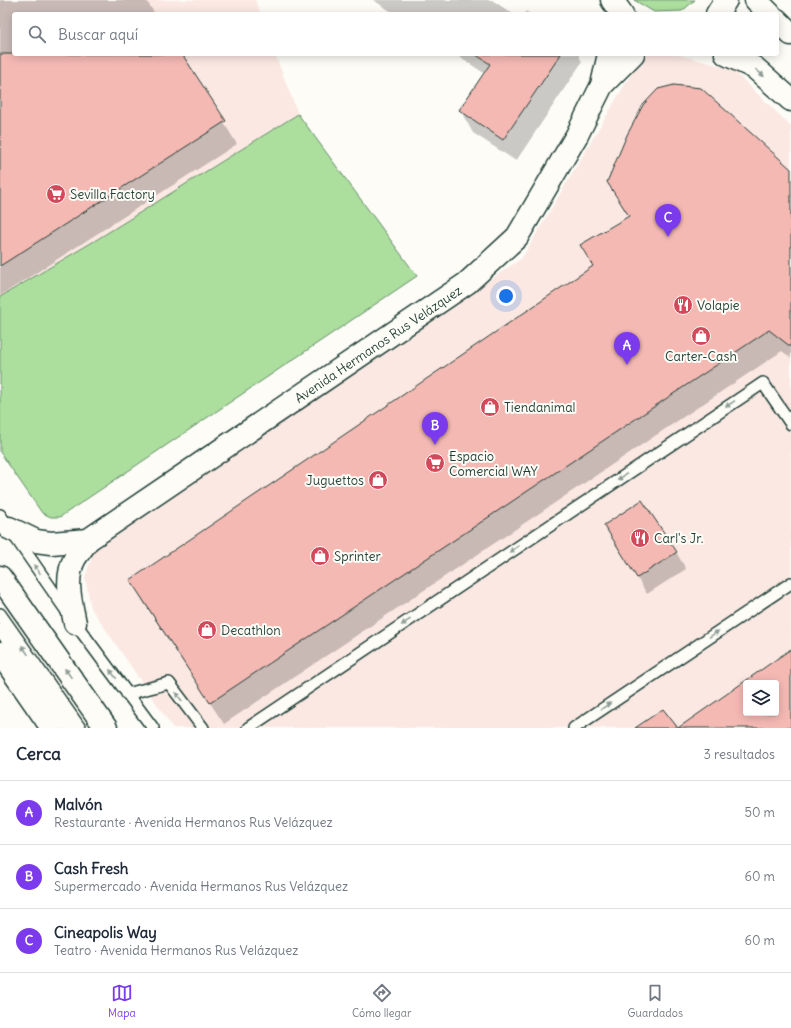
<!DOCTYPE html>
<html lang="es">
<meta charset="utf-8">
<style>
:root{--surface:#fff;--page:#f2f2f3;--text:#1f2937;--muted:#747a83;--line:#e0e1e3;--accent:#7c3aed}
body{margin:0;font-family:Delius,sans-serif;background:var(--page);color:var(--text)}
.controls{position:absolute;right:12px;bottom:12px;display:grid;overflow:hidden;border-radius:4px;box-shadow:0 2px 10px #0003}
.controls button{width:36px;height:36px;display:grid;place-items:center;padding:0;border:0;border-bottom:1px solid var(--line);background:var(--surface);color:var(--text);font:20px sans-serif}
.you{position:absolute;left:506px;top:296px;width:14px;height:14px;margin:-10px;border:3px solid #fff;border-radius:50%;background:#1a73e8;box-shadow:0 0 0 6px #1a73e833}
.badge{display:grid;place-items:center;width:26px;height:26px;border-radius:50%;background:var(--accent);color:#fff;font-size:13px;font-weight:700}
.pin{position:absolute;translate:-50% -33px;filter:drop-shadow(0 1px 2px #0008)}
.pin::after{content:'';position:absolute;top:21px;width:14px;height:12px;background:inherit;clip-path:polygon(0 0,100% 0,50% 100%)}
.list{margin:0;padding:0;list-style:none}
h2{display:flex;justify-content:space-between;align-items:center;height:52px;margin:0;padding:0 16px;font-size:17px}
h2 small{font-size:13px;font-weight:400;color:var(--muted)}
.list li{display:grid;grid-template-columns:26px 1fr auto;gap:12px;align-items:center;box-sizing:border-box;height:64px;padding:0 16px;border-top:1px solid var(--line)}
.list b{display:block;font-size:15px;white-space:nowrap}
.list p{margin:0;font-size:13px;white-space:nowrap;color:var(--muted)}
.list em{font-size:13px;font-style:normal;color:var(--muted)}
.icon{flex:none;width:22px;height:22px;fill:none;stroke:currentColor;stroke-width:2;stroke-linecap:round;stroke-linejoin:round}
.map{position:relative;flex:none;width:791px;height:728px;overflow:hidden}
.search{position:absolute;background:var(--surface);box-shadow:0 2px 10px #0003;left:12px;right:12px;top:12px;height:44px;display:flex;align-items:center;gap:10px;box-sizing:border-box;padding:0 14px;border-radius:4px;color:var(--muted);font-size:15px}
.sheet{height:244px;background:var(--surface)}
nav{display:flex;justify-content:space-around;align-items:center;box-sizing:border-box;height:56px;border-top:1px solid var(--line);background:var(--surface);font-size:11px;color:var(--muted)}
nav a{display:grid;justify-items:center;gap:2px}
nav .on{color:var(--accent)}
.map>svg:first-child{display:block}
.built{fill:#fbe8e3;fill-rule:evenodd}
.green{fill:#acde9e;stroke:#668e69}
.shadow{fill:#0003}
.building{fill:#f5b9b4;stroke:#1f3d34;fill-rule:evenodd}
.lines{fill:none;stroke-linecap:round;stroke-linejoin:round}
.service-casing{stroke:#1f3d34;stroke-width:14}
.minor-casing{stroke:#1f3d34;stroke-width:25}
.secondary-casing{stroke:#1f3d34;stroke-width:25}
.primary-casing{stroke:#1f3d34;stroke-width:25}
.service{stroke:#fdfcf7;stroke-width:11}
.minor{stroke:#fdfcf7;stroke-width:22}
.secondary{stroke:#fdfcf7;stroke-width:22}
.primary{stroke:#fdfcf7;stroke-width:22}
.oneway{fill:#8e9c96}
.labels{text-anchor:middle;stroke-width:4;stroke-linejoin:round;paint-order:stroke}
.poi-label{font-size:13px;fill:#1f3d34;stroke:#fdfcf7;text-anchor:start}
.street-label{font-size:13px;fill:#1f3d34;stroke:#fdfcf7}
</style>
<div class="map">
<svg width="791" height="728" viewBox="0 0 791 728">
<rect width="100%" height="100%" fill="#fdfcf7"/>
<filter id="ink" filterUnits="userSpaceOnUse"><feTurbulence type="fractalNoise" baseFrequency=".025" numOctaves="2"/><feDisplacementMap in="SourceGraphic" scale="8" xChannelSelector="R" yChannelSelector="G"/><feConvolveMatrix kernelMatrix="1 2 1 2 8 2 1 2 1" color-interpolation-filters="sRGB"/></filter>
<g filter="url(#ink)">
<path class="built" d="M0,0H255L261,14H14V54H275L298,114L96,240L0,297Z
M643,54H675L732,69L791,126V728H173L91,608L85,577L94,551L522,258ZM746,683H776V713H746Z"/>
<path class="green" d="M634,0H695L682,11L654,12Z
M298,114L417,276L60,517H51L42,513L0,452V297L96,240Z"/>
<path class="shadow" d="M0,0H146L155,14H14V54H181L237,144L0,296Z
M373,0H492L513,14H395Z
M526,11L530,14H524Z
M455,54H578L582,62L516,161L473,133L460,110L484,73Z
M791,171V358L782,351L224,724L144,603L131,580L594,267L629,217L621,204Z
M615,542L676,552L686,569L647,594Z"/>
<path class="building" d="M0,54H182L226,121L0,266Z
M475,54H561L503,140L459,110L490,64Z
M674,85L701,88L791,169V347L769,330L210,703L130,580L593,266L580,245L629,216L607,182L627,135L643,105L658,89Z
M642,500L677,552L637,578L604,525Z
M791,649V728H635L663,709L678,728ZM746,683H776V713H746Z"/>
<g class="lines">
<g class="service-casing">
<path id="service" d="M0,515L75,623L153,728
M0,614L80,728
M0,630L69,728
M127,694L169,683L203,728
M248,728L763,383L791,424
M574,728L791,583"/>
</g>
<g class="minor-casing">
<path id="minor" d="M602,85L633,54
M9,528L36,541L51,543L88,540
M75,623C71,603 64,578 75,558C79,552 84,546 88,540L467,283L517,237L577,135L602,85L609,54"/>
</g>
<g class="secondary-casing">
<path id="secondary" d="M612,0L622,14
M756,0L770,14
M717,14L726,0
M777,20L791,34
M726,54L755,68L791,100"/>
</g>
<g class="primary-casing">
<path id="primary" d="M0,577L106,728
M0,653L52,728"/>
</g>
<use href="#service" class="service"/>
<use href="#minor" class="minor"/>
<use href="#secondary" class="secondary"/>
<use href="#primary" class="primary"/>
</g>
<defs><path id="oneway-solid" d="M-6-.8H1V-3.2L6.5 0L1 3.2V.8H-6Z"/></defs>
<g class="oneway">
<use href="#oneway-solid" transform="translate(760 73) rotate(41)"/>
<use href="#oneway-solid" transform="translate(730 404) rotate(146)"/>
<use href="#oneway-solid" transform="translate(622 477) rotate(146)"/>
<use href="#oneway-solid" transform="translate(514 549) rotate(146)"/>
<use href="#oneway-solid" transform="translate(37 569) rotate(-125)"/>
<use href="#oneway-solid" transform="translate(406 622) rotate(146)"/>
<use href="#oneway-solid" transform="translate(714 634) rotate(-34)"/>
<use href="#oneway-solid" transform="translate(25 650) rotate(-125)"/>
<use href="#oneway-solid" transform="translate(68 673) rotate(-125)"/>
<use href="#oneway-solid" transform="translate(113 674) rotate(-127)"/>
<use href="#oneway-solid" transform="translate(179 697) rotate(-127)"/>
<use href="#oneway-solid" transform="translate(606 706) rotate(-34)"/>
</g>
</g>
<defs>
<g id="supermarket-disc" transform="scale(1)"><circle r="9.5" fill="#d1495b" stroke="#fdfcf7"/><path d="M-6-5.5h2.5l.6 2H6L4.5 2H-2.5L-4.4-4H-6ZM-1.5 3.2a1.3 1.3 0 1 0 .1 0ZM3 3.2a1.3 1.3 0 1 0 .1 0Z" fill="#fff"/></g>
<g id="restaurant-disc" transform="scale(1)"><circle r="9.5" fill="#d1495b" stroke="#fdfcf7"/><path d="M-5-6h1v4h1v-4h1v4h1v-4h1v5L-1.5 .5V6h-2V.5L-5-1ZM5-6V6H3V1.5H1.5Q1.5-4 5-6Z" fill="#fff"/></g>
<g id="shop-disc" transform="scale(1)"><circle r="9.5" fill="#d1495b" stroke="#fdfcf7"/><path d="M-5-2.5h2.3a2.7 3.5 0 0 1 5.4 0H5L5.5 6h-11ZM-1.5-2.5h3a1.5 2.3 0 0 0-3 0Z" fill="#fff"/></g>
</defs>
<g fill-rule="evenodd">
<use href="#supermarket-disc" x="56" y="194"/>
<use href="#restaurant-disc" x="683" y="305"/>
<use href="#shop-disc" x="701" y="336"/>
<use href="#shop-disc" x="490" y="407"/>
<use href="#supermarket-disc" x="435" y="463"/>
<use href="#shop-disc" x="378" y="480"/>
<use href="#restaurant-disc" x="640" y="538"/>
<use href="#shop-disc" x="320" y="556"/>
<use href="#shop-disc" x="207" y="630"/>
</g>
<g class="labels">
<g class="poi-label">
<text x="70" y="199">Sevilla Factory</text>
<text x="697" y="310">Volapie</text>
<text x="701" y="361" text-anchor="middle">Carter-Cash</text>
<text x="504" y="412">Tiendanimal</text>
<text x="449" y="461">Espacio<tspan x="449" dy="15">Comercial WAY</tspan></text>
<text x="364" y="485" text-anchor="end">Juguettos</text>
<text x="654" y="543">Carl's Jr.</text>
<text x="334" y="561">Sprinter</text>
<text x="221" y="635">Decathlon</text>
</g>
<g class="street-label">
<text transform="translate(378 344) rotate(-34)" y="5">Avenida Hermanos Rus Velázquez</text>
</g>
</g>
</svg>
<div class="controls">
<button><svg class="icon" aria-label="layers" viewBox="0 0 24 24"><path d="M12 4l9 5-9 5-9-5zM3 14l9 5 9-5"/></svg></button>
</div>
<div class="you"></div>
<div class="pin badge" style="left:627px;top:365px">A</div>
<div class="pin badge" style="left:435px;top:445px">B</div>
<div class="pin badge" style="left:668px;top:237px">C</div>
<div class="search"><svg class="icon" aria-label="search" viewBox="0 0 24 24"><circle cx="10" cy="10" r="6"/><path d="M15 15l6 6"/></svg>Buscar aquí</div>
</div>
<section class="sheet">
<h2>Cerca<small>3 resultados</small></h2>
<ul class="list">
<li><span class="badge">A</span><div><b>Malvón</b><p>Restaurante · Avenida Hermanos Rus Velázquez</p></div><em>50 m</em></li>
<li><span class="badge">B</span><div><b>Cash Fresh</b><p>Supermercado · Avenida Hermanos Rus Velázquez</p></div><em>60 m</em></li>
<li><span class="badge">C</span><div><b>Cineapolis Way</b><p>Teatro · Avenida Hermanos Rus Velázquez</p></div><em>60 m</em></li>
</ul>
</section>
<nav>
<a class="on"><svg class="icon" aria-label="map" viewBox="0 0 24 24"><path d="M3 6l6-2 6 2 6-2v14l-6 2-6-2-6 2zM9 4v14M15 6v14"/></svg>Mapa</a>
<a><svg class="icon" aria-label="directions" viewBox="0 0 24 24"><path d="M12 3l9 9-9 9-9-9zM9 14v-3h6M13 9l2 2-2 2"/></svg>Cómo llegar</a>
<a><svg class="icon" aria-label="saved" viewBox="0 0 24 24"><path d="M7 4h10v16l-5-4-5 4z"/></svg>Guardados</a>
</nav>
